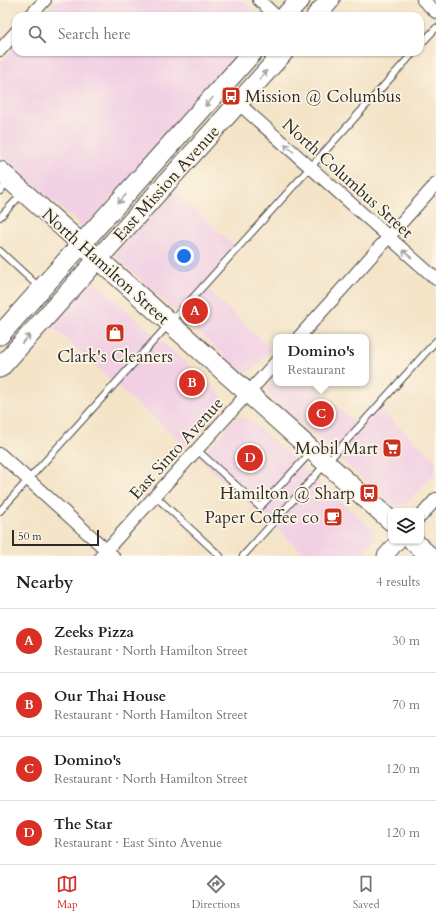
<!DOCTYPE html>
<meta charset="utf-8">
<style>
:root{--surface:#fff;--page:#f2f2f2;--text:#202124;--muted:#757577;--line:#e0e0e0;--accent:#d93025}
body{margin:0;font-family:Cardo,serif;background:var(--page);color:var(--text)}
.controls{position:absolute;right:12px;bottom:12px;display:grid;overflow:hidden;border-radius:8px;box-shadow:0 1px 3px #0004}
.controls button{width:36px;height:36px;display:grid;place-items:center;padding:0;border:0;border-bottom:1px solid var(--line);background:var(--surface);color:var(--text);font:20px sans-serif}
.scale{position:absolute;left:12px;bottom:10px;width:87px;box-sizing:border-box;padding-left:4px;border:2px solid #2b2b2b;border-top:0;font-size:11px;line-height:14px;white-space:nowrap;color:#2b2b2b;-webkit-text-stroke:3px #fcf5e5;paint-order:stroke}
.you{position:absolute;left:184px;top:256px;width:14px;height:14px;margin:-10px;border:3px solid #fff;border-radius:50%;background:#1a73e8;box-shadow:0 0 0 6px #1a73e833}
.badge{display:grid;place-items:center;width:26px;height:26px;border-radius:50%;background:var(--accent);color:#fff;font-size:13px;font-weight:700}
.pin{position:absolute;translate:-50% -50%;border:2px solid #fff;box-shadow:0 1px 4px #0006}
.popup{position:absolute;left:273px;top:334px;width:96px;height:52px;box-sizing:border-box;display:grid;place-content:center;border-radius:8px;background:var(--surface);filter:drop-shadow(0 1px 3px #0005);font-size:13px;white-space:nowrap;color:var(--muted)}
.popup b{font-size:15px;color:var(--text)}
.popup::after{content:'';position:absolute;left:50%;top:100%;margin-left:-8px;border:8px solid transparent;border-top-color:var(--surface)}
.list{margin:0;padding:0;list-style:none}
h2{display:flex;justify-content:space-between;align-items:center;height:52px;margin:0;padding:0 16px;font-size:17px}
h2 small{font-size:13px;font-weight:400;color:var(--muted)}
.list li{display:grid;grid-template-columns:26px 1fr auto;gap:12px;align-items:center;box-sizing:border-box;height:64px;padding:0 16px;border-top:1px solid var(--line)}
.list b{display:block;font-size:15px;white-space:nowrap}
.list p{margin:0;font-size:13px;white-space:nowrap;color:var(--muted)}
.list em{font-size:13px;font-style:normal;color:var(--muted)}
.icon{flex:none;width:22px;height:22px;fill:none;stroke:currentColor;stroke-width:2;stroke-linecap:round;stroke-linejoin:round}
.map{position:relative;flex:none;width:436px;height:556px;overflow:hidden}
.search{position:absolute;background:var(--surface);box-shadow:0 1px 3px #0004;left:12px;right:12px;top:12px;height:44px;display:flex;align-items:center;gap:10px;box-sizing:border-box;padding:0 14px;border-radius:12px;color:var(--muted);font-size:15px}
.sheet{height:308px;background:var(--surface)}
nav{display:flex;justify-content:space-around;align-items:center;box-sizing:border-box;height:56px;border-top:1px solid var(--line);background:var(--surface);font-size:11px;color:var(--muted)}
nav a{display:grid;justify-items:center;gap:2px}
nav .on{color:var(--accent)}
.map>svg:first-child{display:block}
.built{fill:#f1d0e4}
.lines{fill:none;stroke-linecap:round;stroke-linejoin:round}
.service-casing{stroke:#494743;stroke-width:8}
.minor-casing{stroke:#494743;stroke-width:14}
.tertiary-casing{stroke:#494743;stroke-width:17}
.primary-casing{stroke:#494743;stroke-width:21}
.service{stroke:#fff;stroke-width:6}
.minor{stroke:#fff;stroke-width:12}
.tertiary{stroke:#fff;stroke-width:15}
.primary{stroke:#fff;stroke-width:19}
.oneway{stroke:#a0a0a0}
.labels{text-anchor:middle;stroke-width:3.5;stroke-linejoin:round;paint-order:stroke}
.poi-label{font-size:17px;fill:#2b2b2b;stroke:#fcf5e5;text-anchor:end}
.street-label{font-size:17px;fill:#2b2b2b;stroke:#fcf5e5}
</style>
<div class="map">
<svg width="436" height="556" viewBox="0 0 436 556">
<rect width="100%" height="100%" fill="#fcf5e5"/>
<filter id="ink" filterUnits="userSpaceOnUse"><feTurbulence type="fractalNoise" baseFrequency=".025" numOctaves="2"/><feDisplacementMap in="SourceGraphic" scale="8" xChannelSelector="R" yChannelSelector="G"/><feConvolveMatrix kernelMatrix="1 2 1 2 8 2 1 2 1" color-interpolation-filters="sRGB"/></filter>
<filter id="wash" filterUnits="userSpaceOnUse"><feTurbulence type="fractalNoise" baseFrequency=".012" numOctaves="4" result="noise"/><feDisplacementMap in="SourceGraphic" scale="16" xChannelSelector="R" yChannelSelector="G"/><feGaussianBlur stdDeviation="0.9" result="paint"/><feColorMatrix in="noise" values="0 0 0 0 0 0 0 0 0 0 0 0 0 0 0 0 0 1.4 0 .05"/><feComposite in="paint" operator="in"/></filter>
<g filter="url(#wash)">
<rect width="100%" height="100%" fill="#f4e4c8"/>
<path class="built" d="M57,0H242L260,16H42Z
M16,45V52H244L86,225H82L78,223L0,154V63Z
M170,187L239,249L206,288L272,349L252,370L247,372L243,371L239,369L119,260L116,257V253Z
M91,281L95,282L221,394L224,402L223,405L186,446L121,390L49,323Z
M276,375V383H310L356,423L373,403L436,460V471L406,505L400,507L393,506L270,396L267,390V386Z
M240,417L247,418L251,421L372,529L375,535L373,541L360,556H307L268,521V520L199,459L234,420Z"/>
</g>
<g filter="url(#ink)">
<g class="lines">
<g class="service-casing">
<path id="service" d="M420,45L436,28
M0,191L8,182
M0,217L22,194
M0,251L40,288
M197,450L260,507L311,452
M155,496L220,556
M0,511L170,323L299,180L414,52
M243,556L436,341"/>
</g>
<g class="minor-casing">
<path id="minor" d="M259,0L276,16
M423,0L436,12
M30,16L45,0
M0,50L16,32
M238,103L436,279
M299,337L436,184
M0,454L113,556
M421,516L436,499
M101,556L276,362"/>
</g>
<g class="tertiary-casing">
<path id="tertiary" d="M385,556L398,541"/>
</g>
<g class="primary-casing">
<path id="primary" d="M285,16L300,0
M316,16L330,0
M0,171L391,521
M0,335L253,52
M0,368L284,52
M413,541L429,556"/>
</g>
<use href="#service" class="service"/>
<use href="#minor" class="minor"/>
<use href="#tertiary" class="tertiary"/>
<use href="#primary" class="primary"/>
</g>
<defs><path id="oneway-shaft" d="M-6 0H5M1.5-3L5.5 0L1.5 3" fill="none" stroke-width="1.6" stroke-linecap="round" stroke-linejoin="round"/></defs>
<g class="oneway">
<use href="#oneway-shaft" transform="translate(263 75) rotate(-48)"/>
<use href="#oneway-shaft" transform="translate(209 102) rotate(132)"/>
<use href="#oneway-shaft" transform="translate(289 148) rotate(-138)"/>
<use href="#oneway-shaft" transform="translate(122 199) rotate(132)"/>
<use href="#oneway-shaft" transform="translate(407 254) rotate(-139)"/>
<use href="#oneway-shaft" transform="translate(26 339) rotate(-48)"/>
</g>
</g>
<defs>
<g id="bus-square" transform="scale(1)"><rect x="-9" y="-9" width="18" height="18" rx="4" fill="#c8321e" stroke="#fcf5e5"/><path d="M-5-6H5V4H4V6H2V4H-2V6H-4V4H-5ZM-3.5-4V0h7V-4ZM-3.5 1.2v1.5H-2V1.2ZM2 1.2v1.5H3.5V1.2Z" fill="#fff"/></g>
<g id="shop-square" transform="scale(1)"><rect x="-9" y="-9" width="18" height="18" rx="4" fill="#c8321e" stroke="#fcf5e5"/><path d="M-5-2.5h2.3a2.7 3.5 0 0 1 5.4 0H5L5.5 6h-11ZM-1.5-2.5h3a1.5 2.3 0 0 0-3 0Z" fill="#fff"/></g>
<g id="supermarket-square" transform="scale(1)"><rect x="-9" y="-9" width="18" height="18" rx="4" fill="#c8321e" stroke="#fcf5e5"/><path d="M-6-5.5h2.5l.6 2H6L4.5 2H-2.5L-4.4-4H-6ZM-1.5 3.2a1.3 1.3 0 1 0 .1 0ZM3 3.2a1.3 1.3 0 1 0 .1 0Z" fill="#fff"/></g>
<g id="cafe-square" transform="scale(1)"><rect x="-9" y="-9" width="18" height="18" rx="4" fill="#c8321e" stroke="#fcf5e5"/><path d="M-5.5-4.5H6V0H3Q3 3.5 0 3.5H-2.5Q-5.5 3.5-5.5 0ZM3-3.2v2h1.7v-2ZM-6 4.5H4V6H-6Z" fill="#fff"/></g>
</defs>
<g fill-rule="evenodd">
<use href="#bus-square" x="231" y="96"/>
<use href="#shop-square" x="115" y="333"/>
<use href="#supermarket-square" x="392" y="448"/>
<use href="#bus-square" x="369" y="493"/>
<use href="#cafe-square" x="333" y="517"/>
</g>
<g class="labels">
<g class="poi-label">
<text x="245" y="102" text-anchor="start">Mission @ Columbus</text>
<text x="115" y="362" text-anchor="middle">Clark's Cleaners</text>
<text x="378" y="454">Mobil Mart</text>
<text x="355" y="499">Hamilton @ Sharp</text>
<text x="319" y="523">Paper Coffee co</text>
</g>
<g class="street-label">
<text transform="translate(348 178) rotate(42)" y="6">North Columbus Street</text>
<text transform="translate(166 183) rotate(-48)" y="6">East Mission Avenue</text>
<text transform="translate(106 266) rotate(42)" y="6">North Hamilton Street</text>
<text transform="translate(176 448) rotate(-48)" y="6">East Sinto Avenue</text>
</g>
</g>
</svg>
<div class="controls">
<button><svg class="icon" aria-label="layers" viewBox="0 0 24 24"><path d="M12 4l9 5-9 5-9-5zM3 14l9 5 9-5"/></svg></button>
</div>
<div class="scale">50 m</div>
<div class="you"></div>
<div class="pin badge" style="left:195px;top:311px">A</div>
<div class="pin badge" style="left:192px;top:383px">B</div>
<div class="pin badge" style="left:321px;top:414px">C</div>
<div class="popup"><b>Domino's</b>Restaurant</div>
<div class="pin badge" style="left:250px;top:458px">D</div>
<div class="search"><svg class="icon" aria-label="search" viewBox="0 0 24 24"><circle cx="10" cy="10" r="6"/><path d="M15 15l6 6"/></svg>Search here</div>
</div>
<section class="sheet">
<h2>Nearby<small>4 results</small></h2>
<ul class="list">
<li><span class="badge">A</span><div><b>Zeeks Pizza</b><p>Restaurant · North Hamilton Street</p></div><em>30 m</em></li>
<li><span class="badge">B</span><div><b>Our Thai House</b><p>Restaurant · North Hamilton Street</p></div><em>70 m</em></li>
<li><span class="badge">C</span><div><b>Domino's</b><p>Restaurant · North Hamilton Street</p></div><em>120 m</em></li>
<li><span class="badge">D</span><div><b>The Star</b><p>Restaurant · East Sinto Avenue</p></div><em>120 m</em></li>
</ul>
</section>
<nav>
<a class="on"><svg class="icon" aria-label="map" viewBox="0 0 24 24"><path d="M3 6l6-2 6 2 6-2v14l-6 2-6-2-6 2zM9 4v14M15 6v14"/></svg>Map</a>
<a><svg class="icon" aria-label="directions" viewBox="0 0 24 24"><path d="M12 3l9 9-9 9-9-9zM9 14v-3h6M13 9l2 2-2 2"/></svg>Directions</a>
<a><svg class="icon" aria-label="saved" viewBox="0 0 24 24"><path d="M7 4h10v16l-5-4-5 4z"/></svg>Saved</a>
</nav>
